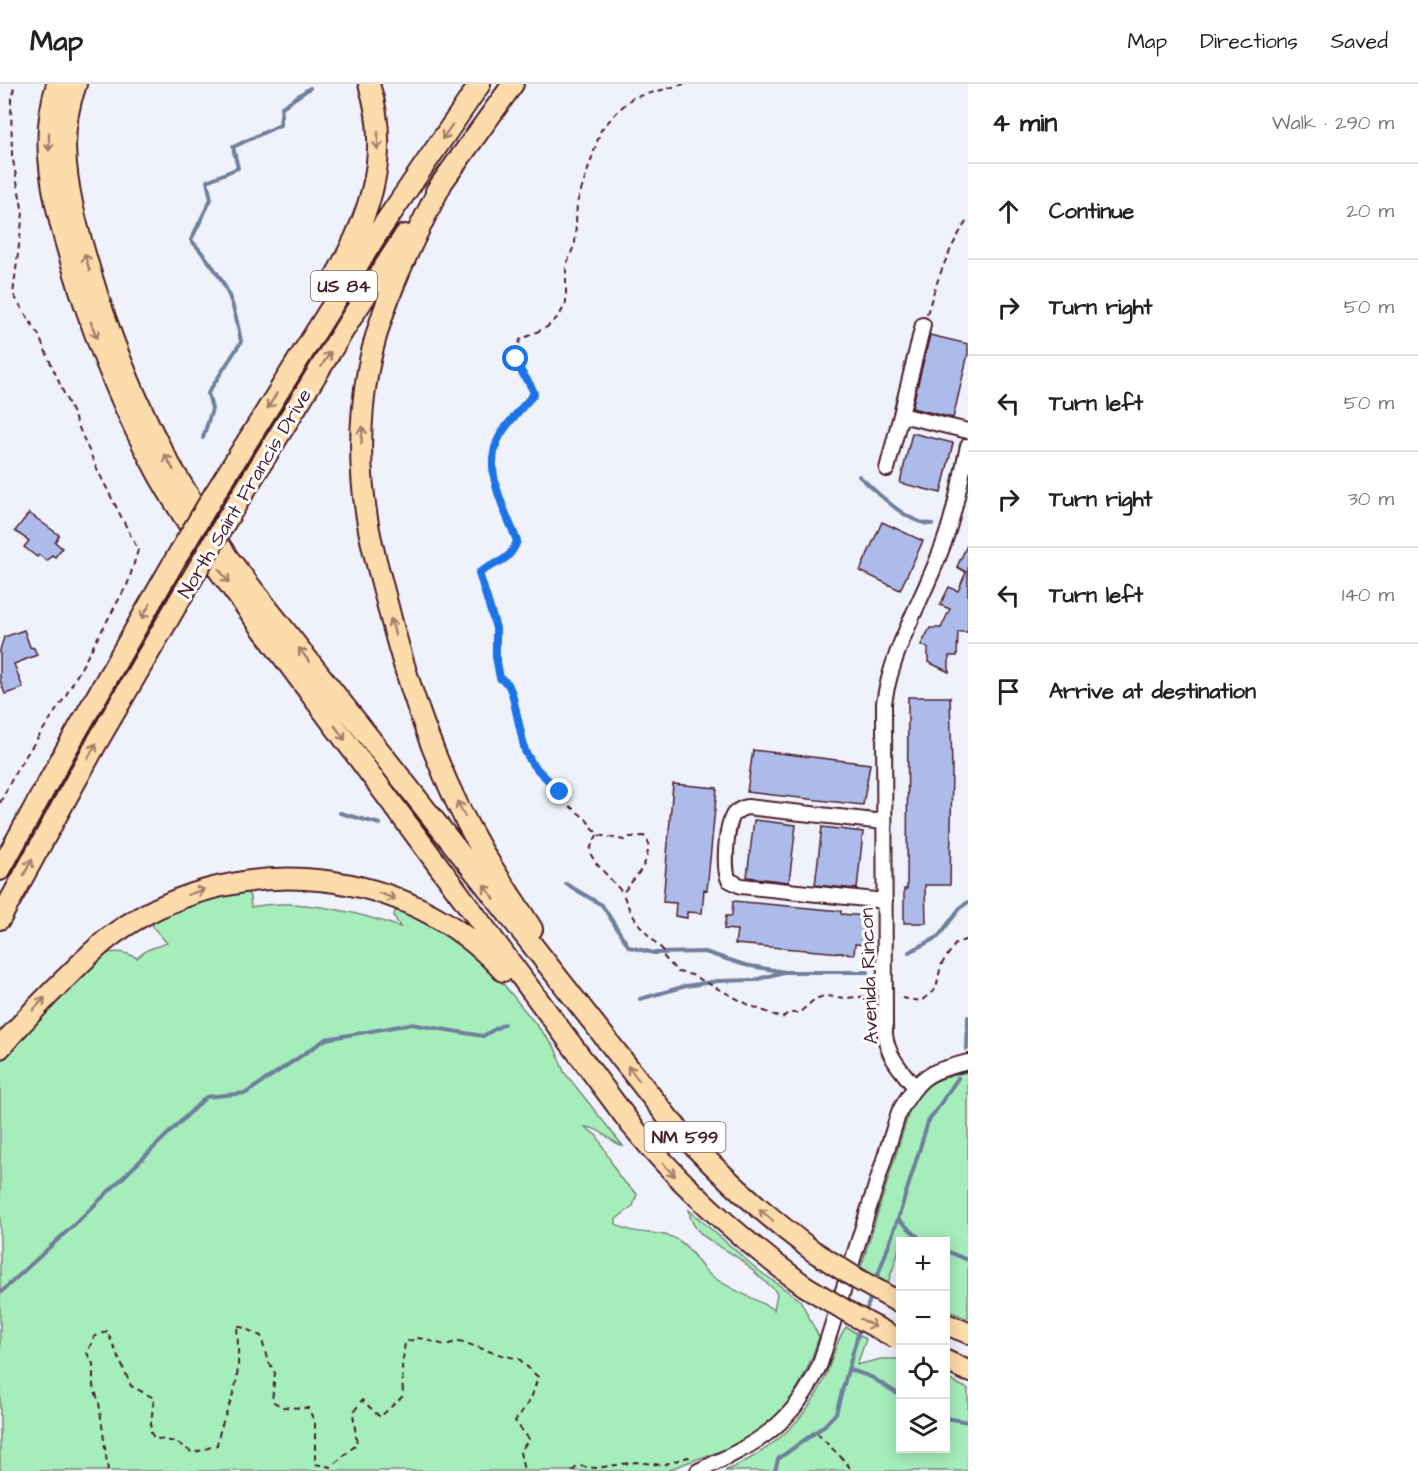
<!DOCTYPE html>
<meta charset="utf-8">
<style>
:root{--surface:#fff;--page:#f6f6f6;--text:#222;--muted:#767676;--line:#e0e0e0}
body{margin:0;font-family:"Architects Daughter",sans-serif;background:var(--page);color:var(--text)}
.controls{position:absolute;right:18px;bottom:18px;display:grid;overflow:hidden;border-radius:0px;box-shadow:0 3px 15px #0003}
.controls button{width:54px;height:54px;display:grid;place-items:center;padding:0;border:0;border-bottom:2px solid var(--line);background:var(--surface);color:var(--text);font:30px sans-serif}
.stop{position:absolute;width:18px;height:18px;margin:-14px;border:4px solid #1a73e8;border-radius:50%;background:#fff}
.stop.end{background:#1a73e8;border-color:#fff;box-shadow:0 2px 6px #0008}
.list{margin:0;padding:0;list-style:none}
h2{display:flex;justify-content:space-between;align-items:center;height:78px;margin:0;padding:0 24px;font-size:26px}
h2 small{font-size:20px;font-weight:400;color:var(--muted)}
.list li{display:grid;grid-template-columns:39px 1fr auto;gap:18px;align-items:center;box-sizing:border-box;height:96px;padding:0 24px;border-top:2px solid var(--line)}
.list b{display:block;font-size:22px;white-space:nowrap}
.list em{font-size:20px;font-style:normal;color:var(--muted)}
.icon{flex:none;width:33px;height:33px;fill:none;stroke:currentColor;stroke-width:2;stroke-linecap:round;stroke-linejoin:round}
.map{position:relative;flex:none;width:968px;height:1387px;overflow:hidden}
header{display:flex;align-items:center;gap:36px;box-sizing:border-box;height:84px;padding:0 30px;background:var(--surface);border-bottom:2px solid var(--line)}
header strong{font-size:28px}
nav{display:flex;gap:33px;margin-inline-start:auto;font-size:21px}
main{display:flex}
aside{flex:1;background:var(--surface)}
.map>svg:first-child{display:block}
.green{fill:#a5eebc;stroke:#788674;stroke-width:1.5}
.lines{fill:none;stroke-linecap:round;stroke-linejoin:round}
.stream{stroke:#70809c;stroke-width:4}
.building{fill:#adbbeb;stroke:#4a1f2b;stroke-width:1.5}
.minor-casing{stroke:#4a1f2b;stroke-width:18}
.highway-casing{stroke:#4a1f2b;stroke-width:24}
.path{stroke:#4a1f2b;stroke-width:2;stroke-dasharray:6 4.5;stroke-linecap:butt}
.minor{stroke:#fff;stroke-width:14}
.highway{stroke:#fddcac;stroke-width:20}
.highway-bridge-casing{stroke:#4a1f2b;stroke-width:24;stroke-linecap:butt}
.highway-bridge{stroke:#fddcac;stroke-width:20}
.oneway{stroke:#a47e6c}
.route{stroke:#1a73e8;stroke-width:8}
.labels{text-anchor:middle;stroke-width:6;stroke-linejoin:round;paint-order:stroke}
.shield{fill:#fff;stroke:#80626b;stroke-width:1.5}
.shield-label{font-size:18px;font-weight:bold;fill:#4a1f2b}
.street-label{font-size:20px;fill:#4a1f2b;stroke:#fff}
</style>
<header>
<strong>Map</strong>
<nav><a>Map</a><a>Directions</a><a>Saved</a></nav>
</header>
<main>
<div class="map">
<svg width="968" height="1387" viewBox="0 0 968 1387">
<rect width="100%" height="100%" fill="#eff1fb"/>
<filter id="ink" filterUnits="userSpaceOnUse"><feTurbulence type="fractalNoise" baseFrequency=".0167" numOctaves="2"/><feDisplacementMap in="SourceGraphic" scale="12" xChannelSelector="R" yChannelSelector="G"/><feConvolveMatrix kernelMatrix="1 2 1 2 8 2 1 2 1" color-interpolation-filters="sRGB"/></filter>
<g filter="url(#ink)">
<path class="green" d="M246,807L250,812L251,823C298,814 356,828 400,843L394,832L395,826L422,835L443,847L492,886L555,964L564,988L623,1062C609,1058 601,1043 585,1043L597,1052L620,1094L637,1110L633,1122L616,1135V1140C635,1153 659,1145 678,1156C692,1164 697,1180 709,1190C729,1206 754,1213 774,1226L777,1210L774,1205C762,1196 753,1186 742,1177C724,1162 691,1154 689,1126L758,1186L800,1216L819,1253C800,1313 776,1346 715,1369C699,1375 683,1379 667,1387H0V975L68,902L104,870C115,867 127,868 137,874L147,866L167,859L153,843V836L206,815Z
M968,988V1235L946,1226V1158H900C900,1168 892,1186 888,1199L861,1183L910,1025C926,997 938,994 968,988Z
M846,1243L866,1255L857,1281L881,1275H900V1364H946V1294L968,1305V1387H725C769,1368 805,1338 825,1294C832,1277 835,1258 846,1243Z"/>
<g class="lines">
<path class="stream" d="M203,354L212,325L208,309L241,258C233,210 223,192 191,156L211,115L207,97L238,84L233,63L280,41L282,23L310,4
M859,392C877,408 907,440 932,440
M340,729L380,740
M566,800L602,821L629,863L654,869L705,868L745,881L785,888H868
M909,868L938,853L960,824L968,818
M640,915L686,902L718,897L755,896L783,888
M967,965L968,933
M898,1135L924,1158
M946,1167L968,1176
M875,1199L898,1135L928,1038L958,994
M0,1209L76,1139L206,1013L246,1009L326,955L411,940L483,952L504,940
M865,1230L872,1209
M848,1285L871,1293L900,1311
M946,1334L968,1338
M775,1387L778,1375L824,1342L836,1329L860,1243"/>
</g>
<path class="building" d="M930,251L968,260V270L953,334L912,324Z
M912,349L953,359L941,409L900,399Z
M29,429L59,451L55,458L62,464L55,473L52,471L47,477L39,471L37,473L24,463L29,457L15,447Z
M882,438L923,457L900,506L860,487Z
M968,459V548H958L957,572H949V588L928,578V564L921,561L930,544H941L950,525L940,521L949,503L958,507L966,488L957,483Z
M24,546L30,563L34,564L37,571L14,580L23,604L5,610L0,596V566L4,553Z
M908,613H950L952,684L950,801H925L926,839H904V805H907Z
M753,666L870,680L863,721L747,708Z
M673,700L717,704L707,806L704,805L702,829L687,828V834L675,832L676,819L663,818Z
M754,736L796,741L789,798L747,793Z
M822,743L863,748L857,805L815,801Z
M733,817L841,827V830L865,832L864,848H869L868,861L855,860L854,870L735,860L737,846L724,845L726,832H732Z"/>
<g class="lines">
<g class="minor-casing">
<path id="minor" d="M923,241L901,331L968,347
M887,385L901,331
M884,738L747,723C742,724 738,726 734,730C726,740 723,785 729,796L741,802L885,817
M914,1002C901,986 888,973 885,951L884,619C892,565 921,519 940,469C954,435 960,397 968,362
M698,1387C756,1360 793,1342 820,1280L899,1028C921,990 927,989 968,978"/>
</g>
<g class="highway-casing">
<path id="highway" d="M57,0C50,23 47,47 49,72C52,115 65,158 78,200C99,265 125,329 157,388C176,423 199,455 220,488L632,1042C683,1104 740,1155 805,1202
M76,0C69,19 65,42 65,63C66,105 78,147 90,187C108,247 131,306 159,361C180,400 204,437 228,474L669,1035C712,1084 760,1127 813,1167
M443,97C412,158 381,218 368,286C359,336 359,390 368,440C372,465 380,490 386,515C407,600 435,685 479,761C495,790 515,817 532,845
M436,107L513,0
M328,205C367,140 393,75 369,0
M215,409L377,150L480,0
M229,432L350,236L405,151
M0,786L66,666L175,476
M0,835L95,662L190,498
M0,964C23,937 47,912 72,888C88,872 105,855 124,843C242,766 407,781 503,887
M946,1240L968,1249
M946,1277L968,1287"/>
</g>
<path class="path" d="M684,0L632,14L618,27L601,46L577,119L575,159L566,182V219L559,232L547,243L520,256C517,268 514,280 521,290C527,298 531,300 534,310C523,322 510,336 501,350C480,384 504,425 517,457C509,479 496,476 479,489L496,545V573L500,594L508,600L512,609L525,667L533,681L553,699L567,720L586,735L598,751L624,756L630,753L644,752L648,756C650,781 637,790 623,809C631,835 644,847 663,866L664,873L678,888L692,891L749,921L782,934L788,929H799L815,915L824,912L846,914L872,912
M927,230C937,196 948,165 968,135
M0,719L17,685L65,613L128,499L138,466L97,385L38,250L13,210L23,129L12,71L11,15L15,0
M597,751L589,767L595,778L623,809
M902,914L921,917L936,905L941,881L956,859L968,855
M817,1349C824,1358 850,1379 851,1387
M108,1387L99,1318L93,1302V1280L87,1269L94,1253L107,1247L131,1302L154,1314L150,1347L154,1354L176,1358L193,1369L217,1361C220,1342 228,1326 234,1307C240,1287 238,1263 237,1241L261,1252L267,1275L275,1289L272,1317L283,1323L308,1324L315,1338V1380L331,1383L357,1360L353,1329L362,1316L380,1333L403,1312L402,1283L405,1258L419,1254L445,1261L460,1257L494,1269L519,1275L538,1293L531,1315L515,1337L529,1355L520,1368L524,1387
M572,1387L578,1382L596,1384L636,1378L662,1381L688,1373L694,1376"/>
<use href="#minor" class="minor"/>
<use href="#highway" class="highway"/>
<g class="highway-bridge-casing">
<path id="highway-bridge" d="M175,476L215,409
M190,498L229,432
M813,1167L859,1196L900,1219
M805,1202L853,1231L896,1254"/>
</g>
<use href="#highway-bridge" class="highway-bridge"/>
</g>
<defs><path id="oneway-shaft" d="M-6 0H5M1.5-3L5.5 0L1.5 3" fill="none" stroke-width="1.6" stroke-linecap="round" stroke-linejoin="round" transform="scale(1.5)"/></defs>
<g class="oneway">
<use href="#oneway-shaft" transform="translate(447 48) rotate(125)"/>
<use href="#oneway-shaft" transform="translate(378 57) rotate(90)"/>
<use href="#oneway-shaft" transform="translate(49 58) rotate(90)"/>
<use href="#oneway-shaft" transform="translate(87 178) rotate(-107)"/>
<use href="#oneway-shaft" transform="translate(94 246) rotate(69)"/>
<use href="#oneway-shaft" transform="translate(326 275) rotate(-58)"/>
<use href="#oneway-shaft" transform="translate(272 317) rotate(121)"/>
<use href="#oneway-shaft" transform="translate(362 351) rotate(-86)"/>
<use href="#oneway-shaft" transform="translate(169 378) rotate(-119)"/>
<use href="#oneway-shaft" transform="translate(224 492) rotate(54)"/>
<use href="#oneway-shaft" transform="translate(146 527) rotate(120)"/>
<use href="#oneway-shaft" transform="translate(393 543) rotate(-105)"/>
<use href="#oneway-shaft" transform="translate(304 571) rotate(-128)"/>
<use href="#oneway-shaft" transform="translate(340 649) rotate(54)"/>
<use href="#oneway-shaft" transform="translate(92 667) rotate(-61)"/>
<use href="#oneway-shaft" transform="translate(461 725) rotate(-117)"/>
<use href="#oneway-shaft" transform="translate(28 783) rotate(-62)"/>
<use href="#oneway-shaft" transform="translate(196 808) rotate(-18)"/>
<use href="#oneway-shaft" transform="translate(489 808) rotate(-128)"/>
<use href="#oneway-shaft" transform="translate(387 812) rotate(20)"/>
<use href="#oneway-shaft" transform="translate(39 920) rotate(-46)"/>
<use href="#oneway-shaft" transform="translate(633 989) rotate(-128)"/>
<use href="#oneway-shaft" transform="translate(669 1086) rotate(46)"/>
<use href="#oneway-shaft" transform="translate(766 1131) rotate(-140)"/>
<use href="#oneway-shaft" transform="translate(868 1239) rotate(28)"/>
</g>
</g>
<g class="lines" filter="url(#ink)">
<path class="route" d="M516,275C520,292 530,295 534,310C523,322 510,336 501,350C480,384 505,425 517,457C509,479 496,477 479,489L496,544V573L500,594L508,600L512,609L525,667L533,681L560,708"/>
</g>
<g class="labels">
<g class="shield">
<rect x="311" y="187" width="66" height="30" rx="4.5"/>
<rect x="644.5" y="1038" width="81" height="30" rx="4.5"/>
</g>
<g class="shield-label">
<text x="344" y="208">US 84</text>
<text x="685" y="1059">NM 599</text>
</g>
<g class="street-label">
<text transform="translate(244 409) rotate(-59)" y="7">North Saint Francis Drive</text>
<text transform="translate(868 892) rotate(-92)" y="7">Avenida Rincon</text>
</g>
</g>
</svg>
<div class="controls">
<button>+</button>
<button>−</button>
<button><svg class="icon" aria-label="locate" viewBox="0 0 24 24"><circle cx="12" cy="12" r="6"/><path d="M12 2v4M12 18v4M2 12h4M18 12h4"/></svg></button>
<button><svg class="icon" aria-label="layers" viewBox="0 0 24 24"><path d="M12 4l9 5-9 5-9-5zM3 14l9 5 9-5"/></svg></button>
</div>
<div class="stop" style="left:516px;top:275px"></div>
<div class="stop end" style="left:560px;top:708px"></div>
</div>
<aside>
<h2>4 min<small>Walk · 290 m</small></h2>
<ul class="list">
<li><svg class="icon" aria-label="ahead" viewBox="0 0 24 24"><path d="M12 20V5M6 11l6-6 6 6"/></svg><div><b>Continue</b></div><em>20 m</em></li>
<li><svg class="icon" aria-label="right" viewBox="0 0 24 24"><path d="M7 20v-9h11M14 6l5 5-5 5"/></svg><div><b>Turn right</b></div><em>50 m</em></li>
<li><svg class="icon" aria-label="left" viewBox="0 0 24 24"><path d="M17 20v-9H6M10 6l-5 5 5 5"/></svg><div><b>Turn left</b></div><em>50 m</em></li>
<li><svg class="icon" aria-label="right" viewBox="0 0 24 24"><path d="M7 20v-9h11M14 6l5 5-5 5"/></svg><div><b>Turn right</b></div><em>30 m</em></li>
<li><svg class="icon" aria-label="left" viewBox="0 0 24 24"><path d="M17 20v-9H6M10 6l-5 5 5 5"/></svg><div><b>Turn left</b></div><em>140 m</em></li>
<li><svg class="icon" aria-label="arrive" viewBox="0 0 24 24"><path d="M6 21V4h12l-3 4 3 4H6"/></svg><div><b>Arrive at destination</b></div></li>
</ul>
</aside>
</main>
